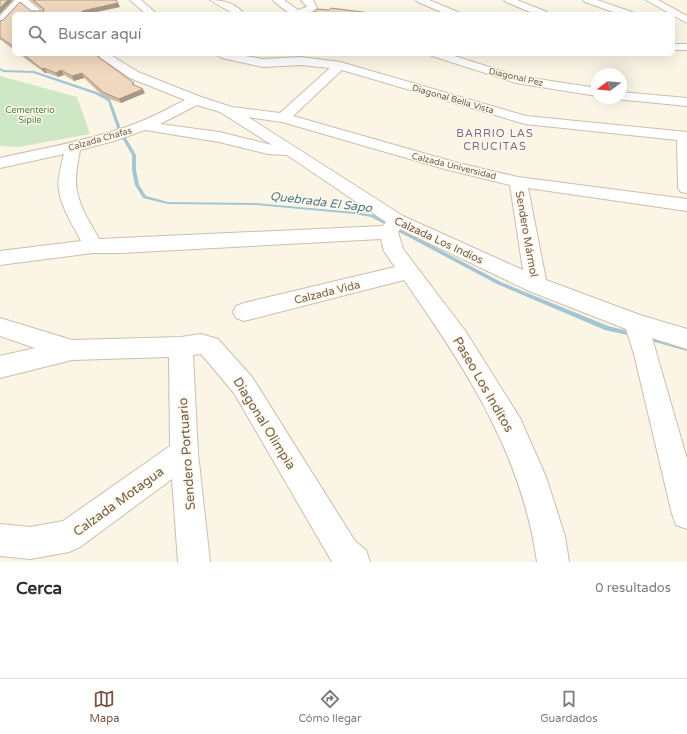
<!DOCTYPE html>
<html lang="es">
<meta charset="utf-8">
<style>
:root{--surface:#fff;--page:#f7f7f7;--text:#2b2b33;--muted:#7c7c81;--line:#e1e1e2;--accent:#7c5341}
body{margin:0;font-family:"Varela Round",sans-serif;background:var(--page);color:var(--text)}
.compass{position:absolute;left:591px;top:68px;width:36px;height:36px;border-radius:50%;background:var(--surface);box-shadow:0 4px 16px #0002;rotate:254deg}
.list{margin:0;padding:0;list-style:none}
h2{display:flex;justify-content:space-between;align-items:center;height:52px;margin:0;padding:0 16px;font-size:17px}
h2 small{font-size:13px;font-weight:400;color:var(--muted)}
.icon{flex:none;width:22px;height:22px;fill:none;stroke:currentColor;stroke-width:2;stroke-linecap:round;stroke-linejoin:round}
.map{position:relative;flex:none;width:687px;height:562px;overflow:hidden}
.search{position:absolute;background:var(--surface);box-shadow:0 4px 16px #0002;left:12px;right:12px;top:12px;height:44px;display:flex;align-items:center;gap:10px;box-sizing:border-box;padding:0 14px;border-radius:6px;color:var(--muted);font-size:15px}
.sheet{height:116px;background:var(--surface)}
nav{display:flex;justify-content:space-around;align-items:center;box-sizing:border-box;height:56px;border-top:1px solid var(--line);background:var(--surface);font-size:11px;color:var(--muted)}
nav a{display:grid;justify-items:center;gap:2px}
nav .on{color:var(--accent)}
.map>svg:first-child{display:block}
.green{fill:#cee8c5}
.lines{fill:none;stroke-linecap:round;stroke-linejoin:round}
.stream{fill:#a2c6d4;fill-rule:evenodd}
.minor-casing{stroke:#ccbeac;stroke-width:2}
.minor{fill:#fff;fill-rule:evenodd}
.wall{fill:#cebaa3}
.shaded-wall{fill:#a79785}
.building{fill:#efd8be;stroke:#a79785}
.labels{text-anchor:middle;stroke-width:3;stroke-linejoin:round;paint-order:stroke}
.far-street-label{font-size:9px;fill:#725f4c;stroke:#fef9eb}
.far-park-label{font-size:9px;fill:#507d47;stroke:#fef9eb}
.far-quarter-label{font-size:11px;letter-spacing:1px;fill:#86648e;stroke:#fef9eb}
.street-label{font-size:11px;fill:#725f4c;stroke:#fef9eb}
.water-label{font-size:12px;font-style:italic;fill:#4a788b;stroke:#fef9eb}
.near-street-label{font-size:13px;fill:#725f4c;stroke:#fef9eb}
</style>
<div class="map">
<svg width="687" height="562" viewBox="0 0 687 562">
<rect width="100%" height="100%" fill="#fbf5e5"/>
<path class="green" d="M0,76L77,97L90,134L18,147L0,146Z"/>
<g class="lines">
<path class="stream" d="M0,68L4,70L34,71L97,92L110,99L122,131L136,155V170L139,185L146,196L168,202L256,203L354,212L374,215L501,282L608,326L632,332H634L635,334L634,336H632L605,330L497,284L371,217L354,214L256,205L168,204L143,198L135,185L132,170V155L118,131L108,101L95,94L33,73L3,72L0,70Z
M644,335H646L687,347V351L644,339L643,337Z"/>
<g class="minor-casing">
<path id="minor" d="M15,0H28L45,14H34L22,4L4,23L0,24V16Z
M130,0H141L157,14H146Z
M210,0C223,0 236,3 244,14H234Z
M273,0H284L298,10L307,7L301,0H313L317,8C312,13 299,16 292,14C286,12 277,4 273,0Z
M416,0H429L458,12L460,14H446L418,2Z
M504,0H517L547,12L549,14H535L506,2Z
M583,0H597L632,12L634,14H619L585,2Z
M646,0H658L687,16V23Z
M673,44H687V50H673Z
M95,54H109L138,72L201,97L232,107L280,113L330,68L301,65L263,67L222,58L215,54H234L263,59L301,57L340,62L526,116L687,132V193L681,192L678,188L677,140L525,124L342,70L293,116L458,163L518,177L687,199V211L528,188L546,280L640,315L687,329V349L652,338L687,459V529L676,525L672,514L634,354L626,329L529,291L400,229L398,232L403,249L466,332L520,418L546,477L565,536L569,562H537C522,454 465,367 404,280L244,321L236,318L233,312L236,306L244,303L395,267L384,251L381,239L121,253H93L0,265V251L81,241C73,225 62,209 59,191C57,179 61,166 64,154L0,168V158C40,149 81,142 120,129C143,122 164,111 185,100L130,78ZM197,105L220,112L272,145L219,132L160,124ZM248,117L282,122L448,170L510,185L523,270L403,216ZM145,130L219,142L268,154L287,155L386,222L383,226L99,239C91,224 80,208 77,191C74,177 78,163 80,150L114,141Z
M430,54H448L518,76L597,88V96L516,83L432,56Z
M621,92L687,98V106L616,99L621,98Z
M0,318L72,340L181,337L201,334L218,339L252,377L355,541L366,550L370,562H332L234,393L201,354L193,355L198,453L210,562H178L172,479L80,547L69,552L30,559L0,556V524L30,527L63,521L170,446L169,357L72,360L0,378V356L35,348L0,336Z"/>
</g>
<use href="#minor" class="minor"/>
</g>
<path class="wall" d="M30,0H116L118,3L120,7L88,14H14V50L1,40H0V21L3,20L20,2L31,11H44Z
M19,54H97L99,55L100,58L145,93L121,103L104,97L84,78L74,81L64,75L58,77L47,73H45Z"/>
<path class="shaded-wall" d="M8,0H13L0,14V8Z
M118,3L120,7L86,14L82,11Z
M44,68L47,73H45L42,69Z
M61,70L64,75L58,77L56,73Z
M82,73L84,78L74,81L72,76Z
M143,89L145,93L121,103L119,99Z"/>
<path class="building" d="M0,0H8L0,8Z
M33,0H116L118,3L82,11L88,14H14V47L0,37V21L3,20L20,2L31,11H44V9Z
M331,8L378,14H312L318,9L329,10Z
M23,54H97L99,55L97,56L134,83L132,84L143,89L119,99L103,92L82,73L72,76L61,70L56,73L44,68L42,69Z"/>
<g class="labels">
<g class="far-street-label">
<text transform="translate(516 77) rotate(13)" y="3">Diagonal Pez</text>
<text transform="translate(453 99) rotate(16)" y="3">Diagonal Bella Vista</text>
<text transform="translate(100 139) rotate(-16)" y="3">Calzada Chafas</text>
<text transform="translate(454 166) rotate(14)" y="3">Calzada Universidad</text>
</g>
<g class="far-park-label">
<text x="30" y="113">Cementerio<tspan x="30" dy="10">Sipile</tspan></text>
</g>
<g class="far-quarter-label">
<text x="495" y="137">BARRIO LAS<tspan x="495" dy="13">CRUCITAS</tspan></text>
</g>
<g class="street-label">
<text transform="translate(527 234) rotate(80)" y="4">Sendero Mármol</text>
<text transform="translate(439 240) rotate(25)" y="4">Calzada Los Indios</text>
<text transform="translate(327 292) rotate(-14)" y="4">Calzada Vida</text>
</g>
<g class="water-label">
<text transform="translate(321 202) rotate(7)" y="4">Quebrada El Sapo</text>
</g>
<g class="near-street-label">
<text transform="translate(484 384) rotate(60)" y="5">Paseo Los Inditos</text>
<text transform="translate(265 423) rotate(58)" y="5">Diagonal Olimpia</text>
<text transform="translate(186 454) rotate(-94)" y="5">Sendero Portuario</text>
<text transform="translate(118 501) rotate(-36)" y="5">Calzada Motagua</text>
</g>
</g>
</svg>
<svg class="compass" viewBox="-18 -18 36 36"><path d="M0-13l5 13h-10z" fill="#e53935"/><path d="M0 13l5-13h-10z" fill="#7c7c81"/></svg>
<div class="search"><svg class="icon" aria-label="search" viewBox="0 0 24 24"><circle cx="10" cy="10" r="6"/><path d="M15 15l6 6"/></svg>Buscar aquí</div>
</div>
<section class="sheet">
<h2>Cerca<small>0 resultados</small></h2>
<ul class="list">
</ul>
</section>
<nav>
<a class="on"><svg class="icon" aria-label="map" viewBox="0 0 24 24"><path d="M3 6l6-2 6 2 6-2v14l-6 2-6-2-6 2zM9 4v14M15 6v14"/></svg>Mapa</a>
<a><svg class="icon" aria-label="directions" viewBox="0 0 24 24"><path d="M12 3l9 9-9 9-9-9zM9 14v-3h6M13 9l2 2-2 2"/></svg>Cómo llegar</a>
<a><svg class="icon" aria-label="saved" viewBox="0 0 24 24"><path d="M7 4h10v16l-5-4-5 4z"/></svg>Guardados</a>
</nav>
